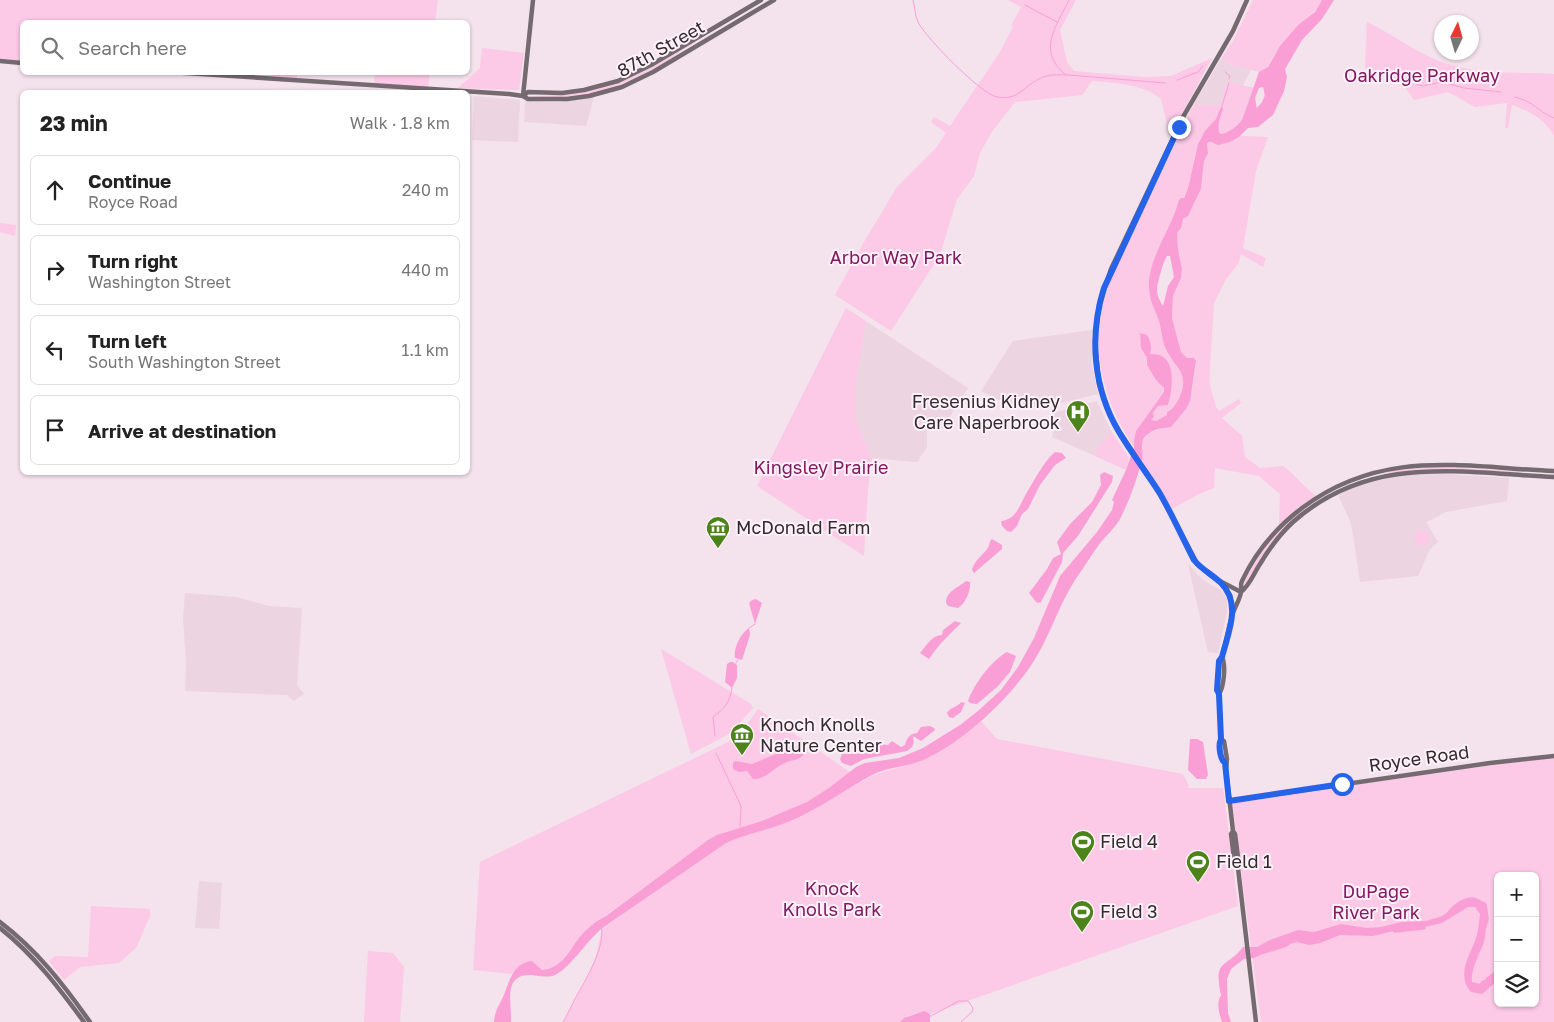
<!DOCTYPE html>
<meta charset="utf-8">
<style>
:root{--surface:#fff;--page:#f2f2f2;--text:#222;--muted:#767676;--line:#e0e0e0}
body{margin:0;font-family:"Golos Text",sans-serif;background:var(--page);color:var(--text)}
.controls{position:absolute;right:15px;bottom:15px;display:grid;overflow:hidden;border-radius:8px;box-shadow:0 1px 4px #0004}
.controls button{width:45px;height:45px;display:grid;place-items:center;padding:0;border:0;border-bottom:1px solid var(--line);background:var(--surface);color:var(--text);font:25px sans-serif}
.compass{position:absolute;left:1434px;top:15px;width:45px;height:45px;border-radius:50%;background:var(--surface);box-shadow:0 1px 4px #0004;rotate:5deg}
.stop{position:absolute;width:15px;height:15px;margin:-11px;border:4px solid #2563eb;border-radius:50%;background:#fff}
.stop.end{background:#2563eb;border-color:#fff;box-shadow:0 1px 5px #0008}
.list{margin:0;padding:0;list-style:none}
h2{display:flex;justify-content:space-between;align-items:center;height:65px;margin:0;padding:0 20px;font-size:21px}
h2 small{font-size:16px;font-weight:400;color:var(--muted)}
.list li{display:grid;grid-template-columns:32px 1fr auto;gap:15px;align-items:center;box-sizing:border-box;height:70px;margin:0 10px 10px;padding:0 10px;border:1px solid var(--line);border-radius:8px}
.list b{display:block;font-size:19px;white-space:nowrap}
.list p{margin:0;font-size:16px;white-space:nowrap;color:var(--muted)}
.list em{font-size:16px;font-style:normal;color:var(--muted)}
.icon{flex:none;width:28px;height:28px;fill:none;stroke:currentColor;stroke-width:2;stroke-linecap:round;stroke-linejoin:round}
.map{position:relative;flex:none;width:1554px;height:1022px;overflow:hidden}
.search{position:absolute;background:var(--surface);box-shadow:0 1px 4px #0004;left:20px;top:20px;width:450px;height:55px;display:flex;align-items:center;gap:12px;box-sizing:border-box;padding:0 18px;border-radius:8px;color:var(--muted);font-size:19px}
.panel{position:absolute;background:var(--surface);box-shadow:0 1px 4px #0004;left:20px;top:90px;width:450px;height:385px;border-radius:8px}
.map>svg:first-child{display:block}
.built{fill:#ecd4e0}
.green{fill:#fcc9e6;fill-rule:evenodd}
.water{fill:#fa9fd6;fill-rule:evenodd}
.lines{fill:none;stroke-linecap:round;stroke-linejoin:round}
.stream{stroke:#fa9fd6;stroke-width:1}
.river{stroke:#fa9fd6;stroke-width:5.5}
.secondary{stroke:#746a6f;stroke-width:4.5}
.route{stroke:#2563eb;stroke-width:6}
.labels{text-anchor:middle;stroke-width:4;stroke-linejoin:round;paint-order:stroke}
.street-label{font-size:18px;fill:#312a2e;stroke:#fff1f8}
.park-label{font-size:18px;fill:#811861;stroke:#fff1f8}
.poi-label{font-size:18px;fill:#312a2e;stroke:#fff1f8;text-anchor:start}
</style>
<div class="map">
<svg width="1554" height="1022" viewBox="0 0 1554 1022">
<rect width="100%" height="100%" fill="#f4e2ec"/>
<path class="built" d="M1221,59L1233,65L1251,70L1243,85L1227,82L1220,106L1194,104Z
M474,96L520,100L518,142L472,140Z
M594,97L586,126L524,122L525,101L558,102Z
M866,321L968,388L949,418L945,427L927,429V447L917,462L872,458L856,421V384Z
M1092,330V364L1098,394L1044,407L1016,405L999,400L981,391L1013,341Z
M1097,401L1111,431L1093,455L1052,437L1054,429L1053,413Z
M1433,473L1509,478L1507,501L1446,512L1426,522L1438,542L1430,549L1418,576L1360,582L1353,534L1350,521L1339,497L1340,494L1356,486L1389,476Z
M1188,564L1203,580L1222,591L1227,599V611L1218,653L1208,652Z
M185,593L236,597L269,606L302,608L297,685L304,694L294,701L287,695L185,691L186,661L183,618Z
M199,881L222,883L219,929L195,928Z"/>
<path class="green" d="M0,0H438L435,22H22V61L0,59Z
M1008,0H1076L1060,30L1067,62L1074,71L1144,77L1171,76L1212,58L1170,136L1161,99C1145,84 1113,83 1092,81L1082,95L1015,102L991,133L980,153L974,176L957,199L940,255L891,331L835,295L864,242L897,187L935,149L946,133L931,122L934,117L950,126L1000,52L1013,27L1011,26L1021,7Z
M1253,0H1322L1315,11L1299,24L1274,55L1268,67L1259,72L1233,65L1221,59L1233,41Z
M1367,22C1392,34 1414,51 1439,61C1475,75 1516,72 1554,74V136C1545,119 1529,111 1512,105L1508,128H1505L1507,103L1475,107L1448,92L1414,100L1403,84L1365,68Z
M694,42H696C692,45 687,47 683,50C638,81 585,105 529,97L581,93L617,84L649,69Z
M482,48L524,53L519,90L458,88L480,68Z
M205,73H297V79Z
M375,73H430L428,87L374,84Z
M1227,81L1254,88C1249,98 1247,108 1243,118C1236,134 1215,135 1201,137L1196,151L1188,188L1183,198L1179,200C1171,229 1144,265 1150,294C1152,304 1157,314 1160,323C1163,332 1162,341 1166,349C1176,370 1190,372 1179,397C1176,404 1173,408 1167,412V415L1156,421L1150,420L1154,417L1152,415L1158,406L1168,405C1173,388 1177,353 1149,354L1140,337L1142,351L1147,358L1146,363L1165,391L1136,431L1134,440V447C1101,398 1089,344 1108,287C1116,263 1129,241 1139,218C1158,180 1176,142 1194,104L1220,106Z
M1241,136L1268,137L1256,171L1243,248L1266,258L1263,267L1241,254L1238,264L1226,279L1214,303L1209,382L1216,407L1219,411L1239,399L1241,403L1222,418L1242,436L1245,457L1260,468L1283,466C1295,475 1304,487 1316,496L1299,507L1279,525L1280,494L1259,476L1215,468L1214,488L1199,494L1172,509L1142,461L1143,441L1147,434L1165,427L1192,390L1196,364L1187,358L1181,352L1172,318L1173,296L1181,278L1182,269L1178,249L1177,233L1182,224L1183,219L1187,216L1194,205L1202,185L1204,161L1208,153L1207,143C1212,142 1215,145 1220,144C1228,143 1235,140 1241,136Z
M0,223L16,225L15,236L0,232Z
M846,308L866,321L856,384V421L872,458L868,488L864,556L757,486Z
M1111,431L1129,458L1126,470L1093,455Z
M1443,467L1530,472H1499L1420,469L1378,475L1405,468Z
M1314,502L1287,526L1246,585L1244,584C1257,551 1284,521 1314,502Z
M1414 538a8 8 0 1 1 16 0a8 8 0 1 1-16 0Z
M661,649L751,704L753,708L731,733L691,754Z
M758,709L863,781C881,770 902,768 922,760C943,752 963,735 981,721L997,739L1183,774L1189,786L1187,788H1223L1238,906L930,1014C921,1010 907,1015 900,1022H563L588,976L596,957L602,929L716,849L708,840L601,919L579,939L559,964L552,968L540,970L532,961L512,974L473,970L480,862L730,741L746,726Z
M1554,758V1022H1261L1232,802L1521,761ZM1498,876H1535V1003H1498Z
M91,906L150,909V916L136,948L119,963L80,967L64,980L49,961L55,956L88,957Z
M368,951L393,953L404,967L400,1022H364Z"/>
<path class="water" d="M1322,0H1334L1322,19L1302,40L1288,64L1285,69L1287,77L1284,91L1273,115L1258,127L1248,128L1239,137L1230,142L1218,145L1211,142L1207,143L1208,153L1204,161L1201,189L1188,216L1183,219L1181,228L1177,233L1178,249L1182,269L1181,278L1173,296L1172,318L1181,352L1187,358H1194L1196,361L1190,401L1186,409L1171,427C1163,428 1150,429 1144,438C1140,445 1144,453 1142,460C1137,479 1130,499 1121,517C1116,528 1105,536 1098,546C1090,557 1083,569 1075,580C1058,607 1049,638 1032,664C1009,699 962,743 923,760C907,767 887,767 872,775C844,790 819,809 790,821C769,830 747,833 726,843L601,929C588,940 569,969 555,975C549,978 539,976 532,975C502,973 512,1004 511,1022H494C495,1008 501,1004 505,992C510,979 515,962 532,961L542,970C562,968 568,952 579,938C586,929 596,921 606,916L708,840L717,835L762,821L807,802L829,788L856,767L865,763L899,758L923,748L960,725L978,711L1001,690L1018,667L1034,638L1060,576L1097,532L1112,510L1114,502L1112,500L1126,470L1134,447V440L1136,431L1164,392V388L1156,380L1147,365V358L1141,348L1140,333L1147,335C1151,341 1152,348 1150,354C1178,352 1173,388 1168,405L1158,406L1153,413L1154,417L1151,420L1156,421L1167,415V412C1173,409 1176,404 1179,398C1191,372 1174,368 1165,347C1162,340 1162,332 1160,325C1158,315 1152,307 1150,296C1143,264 1171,231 1179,200L1181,198H1184L1188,188L1198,144L1205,131L1216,119L1221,107L1223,108C1221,117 1216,124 1220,134C1228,133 1237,127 1242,120L1259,72L1268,67L1280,46L1299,24L1315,12ZM1263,87L1266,100L1262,107L1257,109L1255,98L1259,88ZM1167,256H1170L1174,277L1168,286L1163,306C1155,293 1156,289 1160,275C1162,268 1163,263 1167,256Z
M1055,452L1062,453L1066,458L1055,465L1040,485L1028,509L1022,514L1017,526L1011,532L1007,531L1002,526L1001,521C1017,519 1019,506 1026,494C1034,481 1044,461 1055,452Z
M1104,472L1113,476L1112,482L1078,536L1063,553L1062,562L1041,602L1037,603L1029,593L1047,569L1053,558L1061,554L1057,542L1070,524L1092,502L1101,485L1100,475Z
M992,539L1002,545V549L974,573L972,570C975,557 989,553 990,541Z
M966,581L970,582C971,590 966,603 958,608L948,606L946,603C946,591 958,588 966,581Z
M756,599L762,603L755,624L749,603L752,600Z
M955,621L961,623C949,635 938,645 929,659L920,653C926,646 932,635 942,635L943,630Z
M749,628L750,635L742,660L735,658C733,648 741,633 749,628Z
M1007,652L1016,656L1010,672L998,686L977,704L970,703L968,701C974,684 991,661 1007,652Z
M730,662H733L737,665V678L732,688L725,682L727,664Z
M961,702L965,703L961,712L953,718L949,717L947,713C950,707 958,707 961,702Z
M930,726L934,728L935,730L921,741L913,736C914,744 914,747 907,751L864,759L851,766L842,763L840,759L842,754C852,753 857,756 866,750L871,751L879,744L888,745L892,741L901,747L905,745C907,738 909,734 917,733L921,727Z
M1190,739H1197L1203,742L1208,775L1206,779H1197L1188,770Z
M800,744L805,751C802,761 793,759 785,763C773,768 767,779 753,779L747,771L739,772L733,769V763L735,761L752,764Z
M1466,900H1472L1484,905C1486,918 1487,929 1484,942C1479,956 1470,969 1472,985L1479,989L1486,978L1498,969V980L1482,994L1471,992C1457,976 1468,958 1475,941C1478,933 1479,923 1480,914L1475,907H1468L1442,923L1420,928L1397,930L1373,936L1340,935L1320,943L1309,945L1297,942L1290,944L1286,947L1260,955L1254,958L1244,959L1231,969L1227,979L1228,1013L1231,1022H1222C1219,1013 1216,1003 1221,995C1213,958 1226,969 1243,947H1257L1270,940L1298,930L1314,932L1341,924L1367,928L1381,927L1401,922L1426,921L1442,916Z
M924,1011L930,1014V1022H900L904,1018Z"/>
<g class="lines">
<path class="stream" d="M913,0C915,7 915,16 918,22C926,38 981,94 997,97C1022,102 1026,79 1051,75C1065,74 1079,76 1093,77C1117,79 1141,81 1165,83
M1025,5L1057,22
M1225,72L1230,76L1229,79
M1066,75C1036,51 1056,27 1069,0
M1177,80L1198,72L1203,66
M1416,84L1423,86L1442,82L1464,88L1501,92
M1515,97C1535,102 1538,112 1554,118
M1222,106L1229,83
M749,628L755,624
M736,663L738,660
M715,736L713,717C724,709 730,703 732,688
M716,753L741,806L740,827
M929,1017L959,1001H968L973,1008L972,1012L961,1022
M563,1022C568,1014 571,1006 576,997C584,983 607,944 601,927"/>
<path class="river" d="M1255,114L1264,104L1268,95
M1450,913C1454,907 1465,900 1472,900C1476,900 1481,904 1484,905L1486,919L1484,926
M1395,930L1423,927
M1469,980V984L1480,987L1484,983"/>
<path class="secondary" d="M0,61L22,63
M170,72L509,94L523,96L528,99H567L589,96L622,87L653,72L774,0
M523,96L528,92L562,93L584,90L618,81L651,65L761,0
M523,96L533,0
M1222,584L1230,595L1233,613
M1241,592L1214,578L1198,565L1158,490L1119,431L1109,413L1099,384L1095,341L1099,305L1111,269L1183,117L1233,31L1247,0
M1241,592C1250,585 1254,573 1260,564C1269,549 1280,534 1293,522C1371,453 1460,473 1554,477
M1219,694C1224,687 1226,665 1222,657
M1221,739L1224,741L1227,759L1226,770L1233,831L1235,834L1239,865L1238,868L1256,1022
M1225,763C1220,759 1218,745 1221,739L1219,694L1217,690L1219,661L1222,657C1226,643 1228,628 1233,613C1235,607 1240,599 1241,592C1242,588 1240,585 1242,581C1255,553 1277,527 1302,508C1382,448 1461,467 1554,471
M1229,801L1490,763L1554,756
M1233,831L1231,834L1235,866L1238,868
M0,922C37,950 64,985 90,1022
M0,928C34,955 59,988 84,1022"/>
</g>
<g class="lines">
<path class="route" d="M1179,127L1104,288C1089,336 1093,388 1119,432C1131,452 1146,472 1159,492C1172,514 1182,537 1194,560C1202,570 1212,574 1221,583C1242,604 1228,633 1222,657L1219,661L1217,690L1219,694L1221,739C1218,745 1220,759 1225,763L1229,801L1342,784"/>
</g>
<defs>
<g id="hospital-pin" transform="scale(1.25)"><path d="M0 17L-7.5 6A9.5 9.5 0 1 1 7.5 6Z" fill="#4c831a" stroke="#fff1f8"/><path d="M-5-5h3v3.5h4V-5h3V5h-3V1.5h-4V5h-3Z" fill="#fff"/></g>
<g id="museum-pin" transform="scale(1.25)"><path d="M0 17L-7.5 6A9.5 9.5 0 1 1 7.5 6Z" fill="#4c831a" stroke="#fff1f8"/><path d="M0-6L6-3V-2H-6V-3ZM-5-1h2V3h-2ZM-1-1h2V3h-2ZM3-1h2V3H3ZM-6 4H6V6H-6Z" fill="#fff"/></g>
<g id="stadium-pin" transform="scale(1.25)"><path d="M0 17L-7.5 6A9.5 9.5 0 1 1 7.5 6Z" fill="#4c831a" stroke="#fff1f8"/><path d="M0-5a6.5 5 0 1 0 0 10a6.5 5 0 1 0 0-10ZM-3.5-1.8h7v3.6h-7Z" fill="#fff"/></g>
</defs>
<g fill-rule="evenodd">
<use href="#hospital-pin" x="1078" y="412"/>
<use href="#museum-pin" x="718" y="528"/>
<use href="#museum-pin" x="742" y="735"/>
<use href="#stadium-pin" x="1083" y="842"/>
<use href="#stadium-pin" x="1198" y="862"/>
<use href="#stadium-pin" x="1082" y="912"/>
</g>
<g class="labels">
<g class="street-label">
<text transform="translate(661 49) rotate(-29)" y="6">87th Street</text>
<text transform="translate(1419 759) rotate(-8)" y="6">Royce Road</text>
</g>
<g class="park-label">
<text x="1422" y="82">Oakridge Parkway</text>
<text x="896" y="264">Arbor Way Park</text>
<text x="821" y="474">Kingsley Prairie</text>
<text x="832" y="895">Knock<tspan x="832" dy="21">Knolls Park</tspan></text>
<text x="1376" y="898">DuPage<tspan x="1376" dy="21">River Park</tspan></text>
</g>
<g class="poi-label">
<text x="1060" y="408" text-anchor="end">Fresenius Kidney<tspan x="1060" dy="21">Care Naperbrook</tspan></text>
<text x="736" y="534">McDonald Farm</text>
<text x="760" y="731">Knoch Knolls<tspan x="760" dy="21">Nature Center</tspan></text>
<text x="1100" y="848">Field 4</text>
<text x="1216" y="868">Field 1</text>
<text x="1100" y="918">Field 3</text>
</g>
</g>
</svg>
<div class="controls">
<button>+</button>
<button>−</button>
<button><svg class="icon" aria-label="layers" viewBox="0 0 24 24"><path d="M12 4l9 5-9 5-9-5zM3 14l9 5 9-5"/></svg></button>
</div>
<svg class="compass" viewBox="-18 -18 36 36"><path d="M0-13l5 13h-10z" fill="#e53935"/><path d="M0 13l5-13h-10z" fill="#767676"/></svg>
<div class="stop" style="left:1342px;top:784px"></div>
<div class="stop end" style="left:1179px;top:127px"></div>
<div class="search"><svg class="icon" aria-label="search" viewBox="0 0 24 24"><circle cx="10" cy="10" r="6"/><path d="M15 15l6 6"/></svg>Search here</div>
<section class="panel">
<h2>23 min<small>Walk · 1.8 km</small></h2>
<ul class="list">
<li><svg class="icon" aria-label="ahead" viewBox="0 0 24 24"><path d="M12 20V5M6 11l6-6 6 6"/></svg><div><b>Continue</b><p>Royce Road</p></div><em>240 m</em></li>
<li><svg class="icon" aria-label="right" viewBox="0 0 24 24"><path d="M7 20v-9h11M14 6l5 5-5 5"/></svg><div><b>Turn right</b><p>Washington Street</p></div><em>440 m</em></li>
<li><svg class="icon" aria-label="left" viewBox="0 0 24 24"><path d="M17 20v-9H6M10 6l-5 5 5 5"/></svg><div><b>Turn left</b><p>South Washington Street</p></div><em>1.1 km</em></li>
<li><svg class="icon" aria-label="arrive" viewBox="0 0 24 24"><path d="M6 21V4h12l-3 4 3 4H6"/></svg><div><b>Arrive at destination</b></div></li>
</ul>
</section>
</div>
